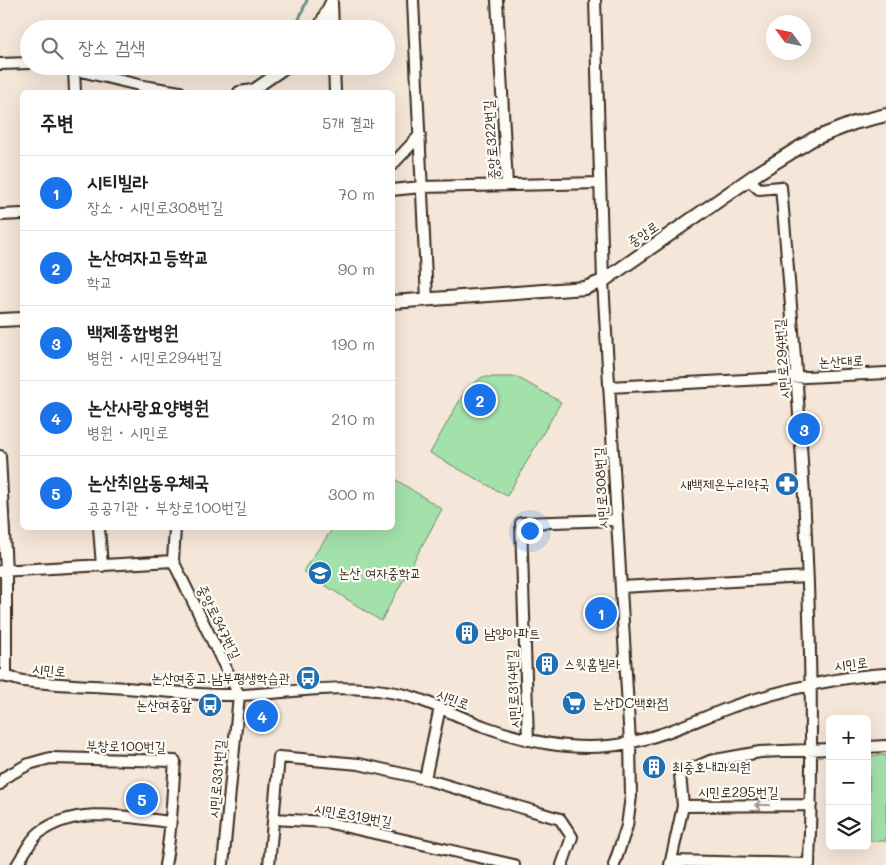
<!DOCTYPE html>
<html lang="ko">
<meta charset="utf-8">
<style>
:root{--surface:#fff;--page:#f6f6f6;--text:#202124;--muted:#757577;--line:#e0e0e0;--accent:#1a73e8}
body{margin:0;font-family:Mali,"Poor Story",sans-serif;background:var(--page);color:var(--text)}
.controls{position:absolute;right:15px;bottom:15px;display:grid;overflow:hidden;border-radius:8px;box-shadow:0 5px 20px #0002}
.controls button{width:45px;height:45px;display:grid;place-items:center;padding:0;border:0;border-bottom:1px solid var(--line);background:var(--surface);color:var(--text);font:25px sans-serif}
.compass{position:absolute;left:766px;top:15px;width:45px;height:45px;border-radius:50%;background:var(--surface);box-shadow:0 5px 20px #0002;rotate:303deg}
.you{position:absolute;left:529px;top:530px;width:18px;height:18px;margin:-12px;border:4px solid #fff;border-radius:50%;background:#1a73e8;box-shadow:0 0 0 8px #1a73e833}
.badge{display:grid;place-items:center;width:32px;height:32px;border-radius:50%;background:var(--accent);color:#fff;font-size:16px;font-weight:700}
.pin{position:absolute;translate:-50% -50%;border:2px solid #fff;box-shadow:0 1px 5px #0006}
.list{margin:0;padding:0;list-style:none}
h2{display:flex;justify-content:space-between;align-items:center;height:65px;margin:0;padding:0 20px;font-size:21px}
h2 small{font-size:16px;font-weight:400;color:var(--muted)}
.list li{display:grid;grid-template-columns:32px 1fr auto;gap:15px;align-items:center;box-sizing:border-box;height:75px;padding:0 20px;border-top:1px solid var(--line)}
.list b{display:block;font-size:19px;white-space:nowrap}
.list p{margin:0;font-size:16px;white-space:nowrap;color:var(--muted)}
.list em{font-size:16px;font-style:normal;color:var(--muted)}
.icon{flex:none;width:28px;height:28px;fill:none;stroke:currentColor;stroke-width:2;stroke-linecap:round;stroke-linejoin:round}
.map{position:relative;flex:none;width:886px;height:865px;overflow:hidden}
.search{position:absolute;background:var(--surface);box-shadow:0 5px 20px #0002;left:20px;top:20px;width:375px;height:55px;display:flex;align-items:center;gap:12px;box-sizing:border-box;padding:0 18px;border-radius:28px;color:var(--muted);font-size:19px}
.panel{position:absolute;background:var(--surface);box-shadow:0 5px 20px #0002;left:20px;top:90px;width:375px;height:440px;border-radius:8px}
.map>svg:first-child{display:block}
.pitch{fill:#a2e1aa;stroke:#6e8664}
.lines{fill:none;stroke-linecap:round;stroke-linejoin:round}
.stream{stroke:#668f8e;stroke-width:3}
.minor-casing{stroke:#3b2a1e;stroke-width:14}
.tertiary-casing{stroke:#3b2a1e;stroke-width:16}
.minor{stroke:#fdfcf7;stroke-width:10}
.tertiary{stroke:#fdfcf7;stroke-width:12}
.oneway{stroke:#9c938a}
.labels{text-anchor:middle;stroke-width:4.5;stroke-linejoin:round;paint-order:stroke}
.street-label{font-size:14px;fill:#3b2a1e;stroke:#fdfcf7}
.poi-label{font-size:14px;fill:#3b2a1e;stroke:#fdfcf7;text-anchor:start}
</style>
<div class="map">
<svg width="886" height="865" viewBox="0 0 886 865">
<rect width="100%" height="100%" fill="#f4e6d8"/>
<filter id="ink" filterUnits="userSpaceOnUse"><feTurbulence type="fractalNoise" baseFrequency=".02" numOctaves="2"/><feDisplacementMap in="SourceGraphic" scale="10" xChannelSelector="R" yChannelSelector="G"/><feConvolveMatrix kernelMatrix="1 2 1 2 8 2 1 2 1" color-interpolation-filters="sRGB"/></filter>
<g filter="url(#ink)">
<path class="pitch" d="M482,377H517L561,402L507,496L430,453L465,391Z
M393,478L442,509L381,621L303,571L333,528H392Z
M886,755V841H870L869,756Z"/>
<g class="lines">
<path class="stream" d="M293,29L297,24L307,0"/>
<g class="minor-casing">
<path id="minor" d="M413,0L427,300
M497,0L507,185
M595,0L603,281L630,742L631,796L627,826L614,865
M332,2L333,29
M318,29L332,0
M0,64L29,63
M60,66L143,86L180,92
M334,66L335,92
M74,70L75,92
M239,92L253,90L288,66
M392,165L420,135
M749,180L759,189L781,187C801,412 817,639 809,865
M392,190L421,187L600,183
M0,215L22,214
M609,387L886,373
M0,456L6,571V677
M99,528L102,566
M175,528L173,561L239,695
M0,571L173,561
M621,587L807,577
M0,675L23,681C61,685 99,686 138,689C172,692 206,696 240,695C291,693 337,683 390,692C424,697 454,716 486,727C525,741 566,750 608,746C652,742 693,721 734,706C783,690 834,677 886,674
M528,740L521,523L617,520
M867,747L886,746
M425,779L440,707
M0,784L5,777L29,764L50,758L175,761C172,796 172,831 165,865
M683,806L811,805
M274,819L326,822L514,865
M672,861L809,864
M17,865C23,856 30,840 39,833C76,805 127,817 170,822
M223,865L239,695
M269,865L279,757L359,764L425,779L560,819L572,837L562,865
M670,865L683,806L680,774L710,761L760,752L830,749"/>
</g>
<g class="tertiary-casing">
<path id="tertiary" d="M392,302L585,288L603,281L758,173L813,139L854,123L886,115
M0,320L22,319"/>
</g>
<use href="#minor" class="minor"/>
<use href="#tertiary" class="tertiary"/>
</g>
<defs><path id="oneway-shaft" d="M-6 0H5M1.5-3L5.5 0L1.5 3" fill="none" stroke-width="1.6" stroke-linecap="round" stroke-linejoin="round" transform="scale(1.25)"/></defs>
<use class="oneway" href="#oneway-shaft" transform="translate(762 805) rotate(180)"/>
</g>
<defs>
<g id="pharmacy-disc" transform="scale(1.25)"><circle r="9.5" fill="#1f6fb2" stroke="#fdfcf7"/><path d="M-2-6h4v4h4v4h-4v4h-4v-4h-4v-4h4Z" fill="#fff"/></g>
<g id="school-disc" transform="scale(1.25)"><circle r="9.5" fill="#1f6fb2" stroke="#fdfcf7"/><path d="M0-5L7-2L0 1L-7-2ZM-4 1L0 2.5L4 1V4Q0 6-4 4Z" fill="#fff"/></g>
<g id="building-disc" transform="scale(1.25)"><circle r="9.5" fill="#1f6fb2" stroke="#fdfcf7"/><path d="M-4-6H4V6H1V3H-1V6H-4ZM-2.5-4.3h1.7v1.8h-1.7ZM.8-4.3h1.7v1.8H.8ZM-2.5-1h1.7V.8h-1.7ZM.8-1h1.7V.8H.8Z" fill="#fff"/></g>
<g id="bus-disc" transform="scale(1.25)"><circle r="9.5" fill="#1f6fb2" stroke="#fdfcf7"/><path d="M-5-6H5V4H4V6H2V4H-2V6H-4V4H-5ZM-3.5-4V0h7V-4ZM-3.5 1.2v1.5H-2V1.2ZM2 1.2v1.5H3.5V1.2Z" fill="#fff"/></g>
<g id="supermarket-disc" transform="scale(1.25)"><circle r="9.5" fill="#1f6fb2" stroke="#fdfcf7"/><path d="M-6-5.5h2.5l.6 2H6L4.5 2H-2.5L-4.4-4H-6ZM-1.5 3.2a1.3 1.3 0 1 0 .1 0ZM3 3.2a1.3 1.3 0 1 0 .1 0Z" fill="#fff"/></g>
</defs>
<g fill-rule="evenodd">
<use href="#pharmacy-disc" x="787" y="484"/>
<use href="#school-disc" x="320" y="573"/>
<use href="#building-disc" x="467" y="633"/>
<use href="#building-disc" x="547" y="664"/>
<use href="#bus-disc" x="308" y="678"/>
<use href="#supermarket-disc" x="574" y="703"/>
<use href="#bus-disc" x="210" y="705"/>
<use href="#building-disc" x="654" y="767"/>
</g>
<g class="labels">
<g class="street-label">
<text transform="translate(491 140) rotate(-94)" y="5">중앙로322번길</text>
<text transform="translate(643 234) rotate(-34)" y="5">중앙로</text>
<text transform="translate(782 359) rotate(-94)" y="5">시민로294번길</text>
<text transform="translate(841 361) rotate(-2)" y="5">논산대로</text>
<text transform="translate(601 488) rotate(-93)" y="5">시민로308번길</text>
<text transform="translate(219 622) rotate(64)" y="5">중앙로347번길</text>
<text transform="translate(851 664) rotate(-7)" y="5">시민로</text>
<text transform="translate(49 670) rotate(5)" y="5">시민로</text>
<text transform="translate(513 689) rotate(-92)" y="5">시민로314번길</text>
<text transform="translate(453 699) rotate(21)" y="5">시민로</text>
<text transform="translate(126 746) rotate(1)" y="5">부창로100번길</text>
<text transform="translate(217 779) rotate(-85)" y="5">시민로331번길</text>
<text x="738" y="797">시민로295번길</text>
<text transform="translate(353 815) rotate(10)" y="5">시민로319번길</text>
</g>
<g class="poi-label">
<text x="770" y="489" text-anchor="end">새백제온누리약국</text>
<text x="338" y="578">논산 여자중학교</text>
<text x="484" y="638">남양아파트</text>
<text x="564" y="669">스윗홈빌라</text>
<text x="290" y="683" text-anchor="end">논산여중고.남부평생학습관</text>
<text x="592" y="708">논산DC백화점</text>
<text x="192" y="710" text-anchor="end">논산여중앞</text>
<text x="672" y="772">최중호내과의원</text>
</g>
</g>
</svg>
<div class="controls">
<button>+</button>
<button>−</button>
<button><svg class="icon" aria-label="layers" viewBox="0 0 24 24"><path d="M12 4l9 5-9 5-9-5zM3 14l9 5 9-5"/></svg></button>
</div>
<svg class="compass" viewBox="-18 -18 36 36"><path d="M0-13l5 13h-10z" fill="#e53935"/><path d="M0 13l5-13h-10z" fill="#757577"/></svg>
<div class="you"></div>
<div class="pin badge" style="left:601px;top:613px">1</div>
<div class="pin badge" style="left:480px;top:400px">2</div>
<div class="pin badge" style="left:804px;top:429px">3</div>
<div class="pin badge" style="left:262px;top:716px">4</div>
<div class="pin badge" style="left:142px;top:799px">5</div>
<div class="search"><svg class="icon" aria-label="search" viewBox="0 0 24 24"><circle cx="10" cy="10" r="6"/><path d="M15 15l6 6"/></svg>장소 검색</div>
<section class="panel">
<h2>주변<small>5개 결과</small></h2>
<ul class="list">
<li><span class="badge">1</span><div><b>시티빌라</b><p>장소 · 시민로308번길</p></div><em>70 m</em></li>
<li><span class="badge">2</span><div><b>논산여자고등학교</b><p>학교</p></div><em>90 m</em></li>
<li><span class="badge">3</span><div><b>백제종합병원</b><p>병원 · 시민로294번길</p></div><em>190 m</em></li>
<li><span class="badge">4</span><div><b>논산사랑요양병원</b><p>병원 · 시민로</p></div><em>210 m</em></li>
<li><span class="badge">5</span><div><b>논산취암동우체국</b><p>공공기관 · 부창로100번길</p></div><em>300 m</em></li>
</ul>
</section>
</div>
